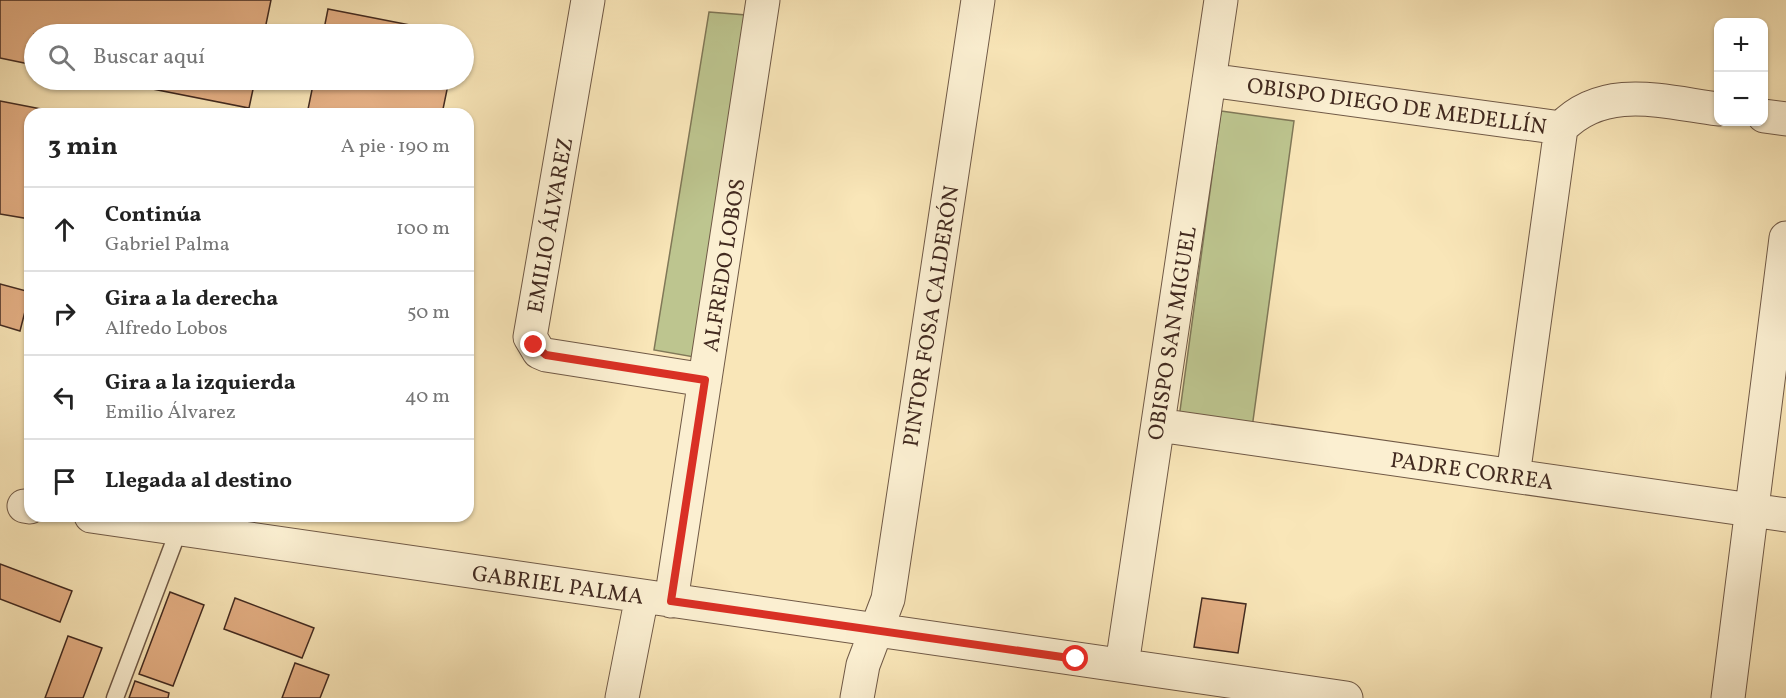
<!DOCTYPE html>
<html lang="es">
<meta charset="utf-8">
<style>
:root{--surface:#fff;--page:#f2f2f2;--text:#222;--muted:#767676;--line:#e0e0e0}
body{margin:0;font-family:Vollkorn,serif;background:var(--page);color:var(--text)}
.controls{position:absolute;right:18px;top:18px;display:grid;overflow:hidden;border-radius:12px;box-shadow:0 2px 4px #0004}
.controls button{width:54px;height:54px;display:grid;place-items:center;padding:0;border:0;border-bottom:2px solid var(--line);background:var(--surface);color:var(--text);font:30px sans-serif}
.stop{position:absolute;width:18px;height:18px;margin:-14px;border:4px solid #d93025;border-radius:50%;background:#fff}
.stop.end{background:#d93025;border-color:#fff;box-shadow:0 2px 6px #0008}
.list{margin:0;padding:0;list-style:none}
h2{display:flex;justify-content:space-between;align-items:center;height:78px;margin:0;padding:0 24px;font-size:26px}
h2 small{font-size:20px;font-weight:400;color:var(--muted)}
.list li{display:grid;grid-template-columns:39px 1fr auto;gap:18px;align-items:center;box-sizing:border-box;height:84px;padding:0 24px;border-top:2px solid var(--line)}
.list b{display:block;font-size:22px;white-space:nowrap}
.list p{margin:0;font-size:20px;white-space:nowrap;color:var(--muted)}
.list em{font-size:20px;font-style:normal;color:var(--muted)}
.icon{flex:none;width:33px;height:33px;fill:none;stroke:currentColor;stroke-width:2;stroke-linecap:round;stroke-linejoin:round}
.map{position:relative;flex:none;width:1786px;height:698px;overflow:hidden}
.search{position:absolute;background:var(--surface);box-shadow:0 2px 4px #0004;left:24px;top:24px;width:450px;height:66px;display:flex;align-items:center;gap:15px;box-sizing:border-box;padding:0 21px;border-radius:33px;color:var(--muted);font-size:22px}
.panel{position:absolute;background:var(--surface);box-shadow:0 2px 4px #0004;left:24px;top:108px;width:450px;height:414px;border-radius:18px}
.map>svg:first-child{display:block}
.green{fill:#bdc58f;stroke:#807858;stroke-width:1.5}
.building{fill:#e4af84;stroke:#422a20;stroke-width:1.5}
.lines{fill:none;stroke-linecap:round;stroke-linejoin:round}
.service-casing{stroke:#705946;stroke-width:19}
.minor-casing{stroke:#705946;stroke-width:35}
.service{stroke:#fbefd1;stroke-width:16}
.minor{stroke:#fbefd1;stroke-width:33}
.route{stroke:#d93025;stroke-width:8}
.labels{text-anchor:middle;stroke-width:5;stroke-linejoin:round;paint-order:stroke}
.street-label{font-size:22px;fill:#422a20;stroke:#fbefd1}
</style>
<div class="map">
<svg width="1786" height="698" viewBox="0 0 1786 698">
<rect width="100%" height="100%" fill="#f9e6b8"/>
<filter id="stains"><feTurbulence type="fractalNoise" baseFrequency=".00333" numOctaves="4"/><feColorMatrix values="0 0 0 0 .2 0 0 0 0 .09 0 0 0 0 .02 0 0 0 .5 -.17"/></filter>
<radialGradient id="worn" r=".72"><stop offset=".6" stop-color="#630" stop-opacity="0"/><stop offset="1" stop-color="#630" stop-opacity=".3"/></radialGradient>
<path class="green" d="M709,12L746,15L694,357L654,350Z
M1221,111L1294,121L1252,428L1179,418Z"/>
<path class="building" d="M0,0H271L264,34H34V65L0,58Z
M328,9L456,34H323Z
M107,80H255L249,108Z
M314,80H449L442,114H307Z
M0,101L67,114H30V219L0,214Z
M0,284L30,292L20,331L0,325Z
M0,564L72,591L60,622L0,599Z
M170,592L204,605L173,686L139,674Z
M235,598L314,628L302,658L224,629Z
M1202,598L1246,604L1238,653L1194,647Z
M68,636L102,648L83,698H45Z
M295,663L329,675L320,698H282Z
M135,681L169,693L168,698H129Z"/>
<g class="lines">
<g class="service-casing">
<path id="service" d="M115,698L179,529"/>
</g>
<g class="minor-casing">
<path id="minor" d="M588,0L530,337L539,352L546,355L705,380
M1209,80L1561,128
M1764,116L1786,119
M1561,128C1604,83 1664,102 1718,109
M1158,425L1786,515
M1513,476L1561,128
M24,506L30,507
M91,516L1346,698
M671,601L763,0
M1122,665L1221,0
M622,698L642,596
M857,698L863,665L888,599L978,0
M1728,698L1786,238"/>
</g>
<use href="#service" class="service"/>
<use href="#minor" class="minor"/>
</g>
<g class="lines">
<path class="route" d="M534,345L546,355L705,380L671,601L1076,659"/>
</g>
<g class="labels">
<g class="street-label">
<text transform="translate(1397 105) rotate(8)" y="8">OBISPO DIEGO DE MEDELLÍN</text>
<text transform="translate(549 225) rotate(-80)" y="8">EMILIO ÁLVAREZ</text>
<text transform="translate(723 265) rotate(-81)" y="8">ALFREDO LOBOS</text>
<text transform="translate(930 316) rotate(-81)" y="8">PINTOR FOSA CALDERÓN</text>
<text transform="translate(1171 333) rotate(-81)" y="8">OBISPO SAN MIGUEL</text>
<text transform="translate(1472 470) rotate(8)" y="8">PADRE CORREA</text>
<text transform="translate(558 584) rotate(8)" y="8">GABRIEL PALMA</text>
</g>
</g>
<rect width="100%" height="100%" filter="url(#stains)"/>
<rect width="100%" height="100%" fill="url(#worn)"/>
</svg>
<div class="controls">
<button>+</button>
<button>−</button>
</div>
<div class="stop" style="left:1076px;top:659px"></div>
<div class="stop end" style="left:534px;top:345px"></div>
<div class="search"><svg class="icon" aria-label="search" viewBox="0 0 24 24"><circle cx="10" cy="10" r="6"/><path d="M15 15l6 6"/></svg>Buscar aquí</div>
<section class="panel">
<h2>3 min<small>A pie · 190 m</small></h2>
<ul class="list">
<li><svg class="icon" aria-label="ahead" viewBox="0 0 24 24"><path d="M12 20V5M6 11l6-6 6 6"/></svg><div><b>Continúa</b><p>Gabriel Palma</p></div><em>100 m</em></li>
<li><svg class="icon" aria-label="right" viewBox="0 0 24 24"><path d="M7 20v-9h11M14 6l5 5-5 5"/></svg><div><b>Gira a la derecha</b><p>Alfredo Lobos</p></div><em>50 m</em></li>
<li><svg class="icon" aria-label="left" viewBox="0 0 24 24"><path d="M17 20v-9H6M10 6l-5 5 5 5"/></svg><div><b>Gira a la izquierda</b><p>Emilio Álvarez</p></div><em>40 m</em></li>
<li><svg class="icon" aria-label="arrive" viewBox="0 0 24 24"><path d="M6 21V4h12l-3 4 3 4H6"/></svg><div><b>Llegada al destino</b></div></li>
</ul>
</section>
</div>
